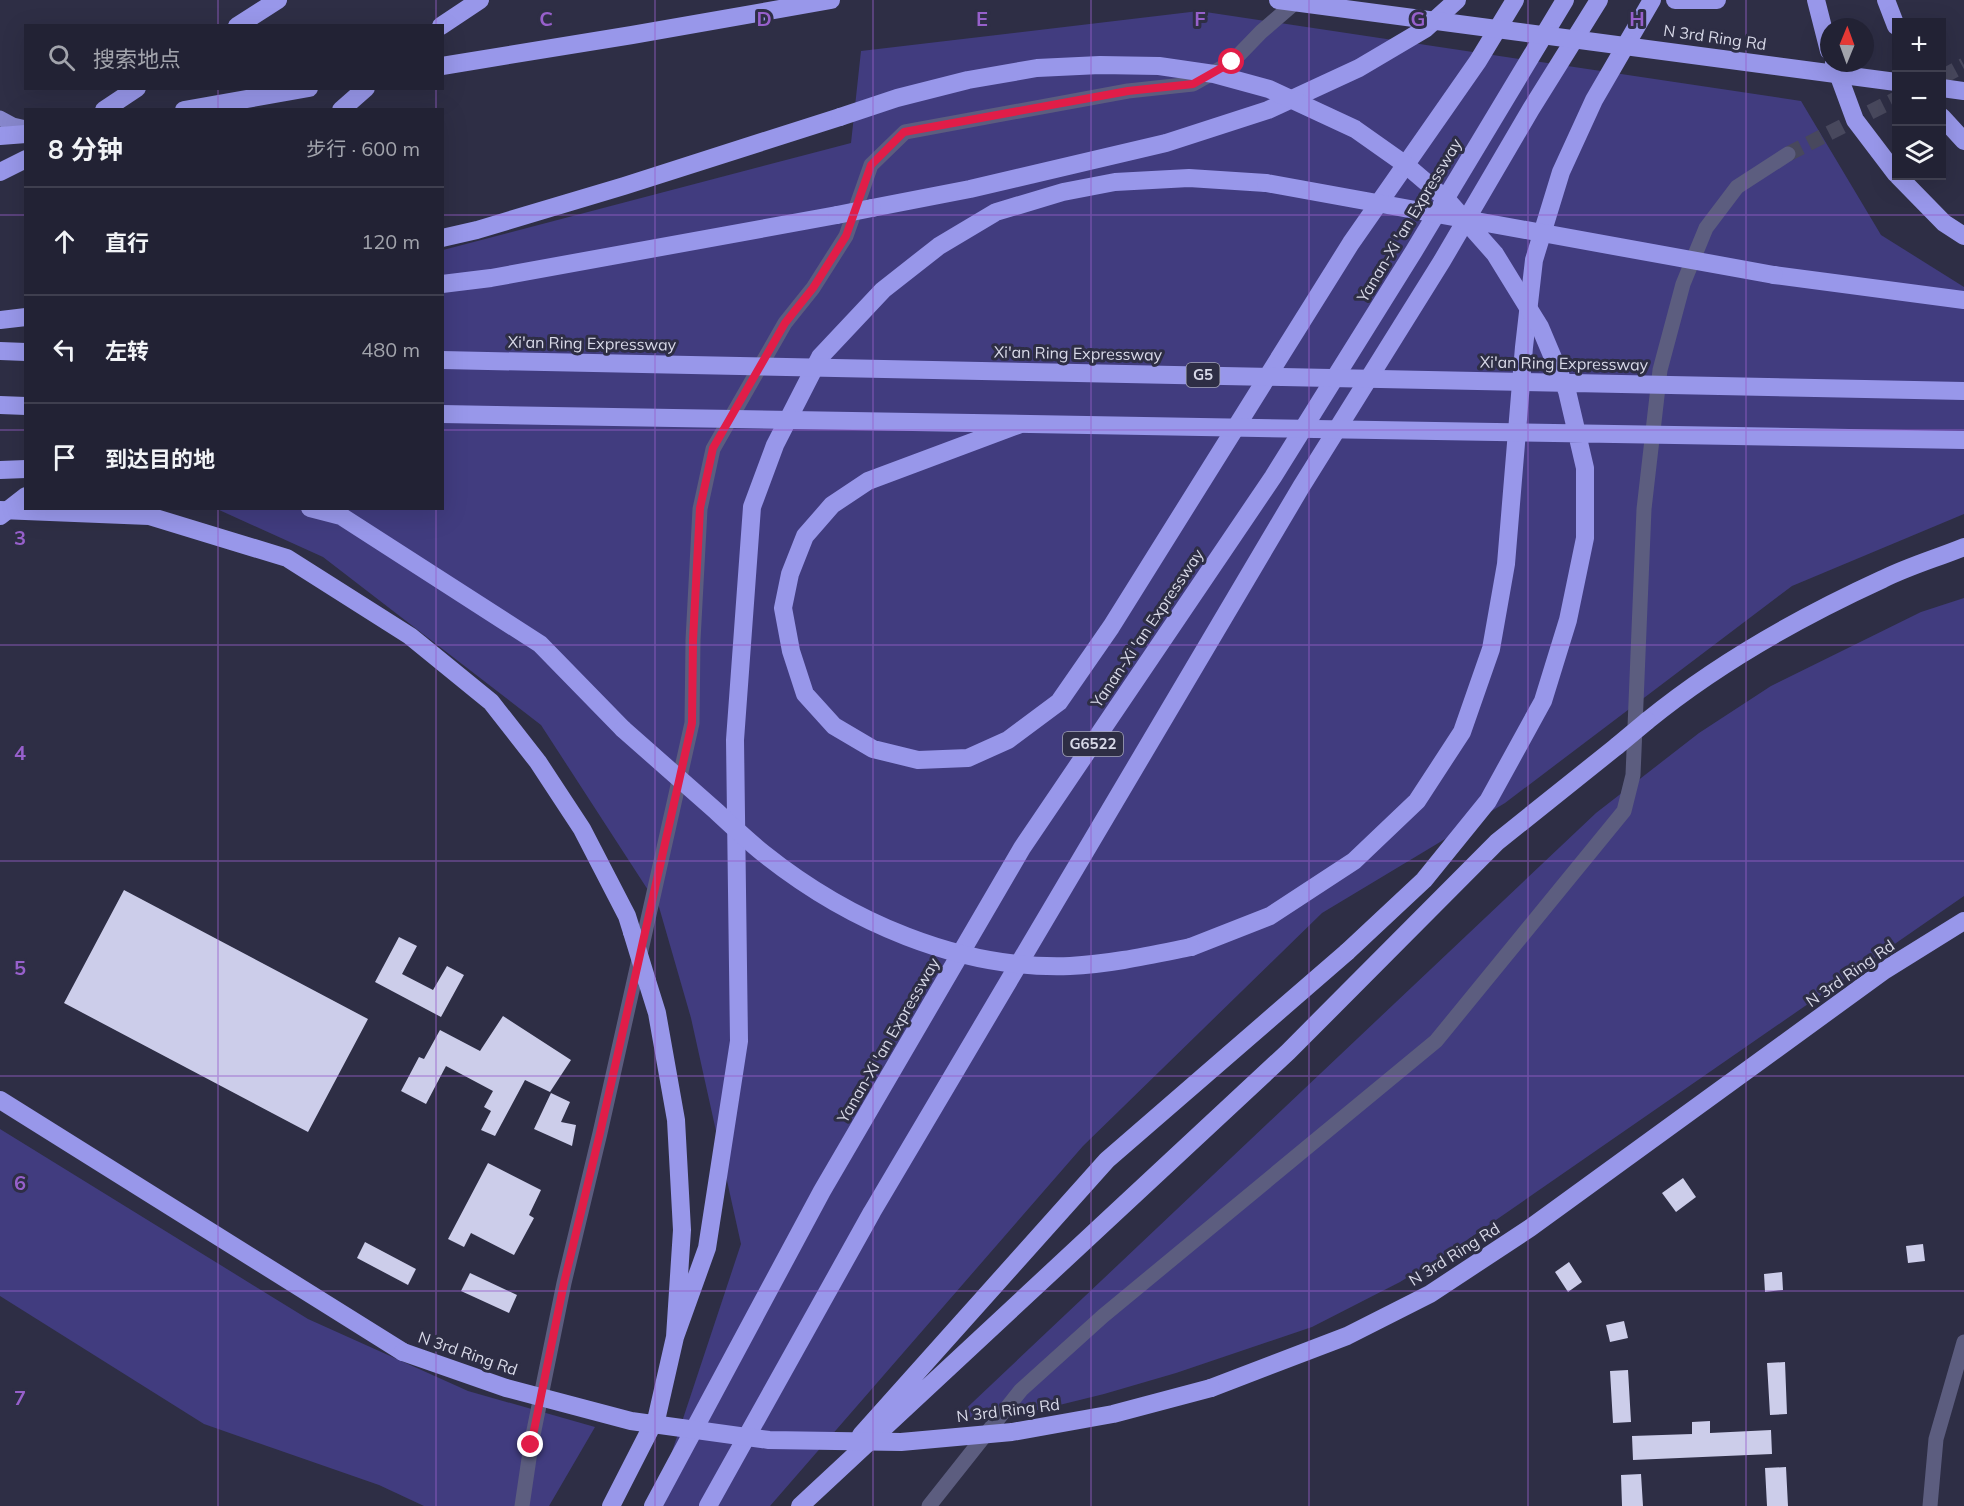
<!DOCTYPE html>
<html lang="zh">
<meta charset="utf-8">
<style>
:root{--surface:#222234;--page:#2a2a3c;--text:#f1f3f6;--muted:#a2a4ac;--line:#3f3f4f}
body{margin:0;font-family:Mulish,"Noto Sans SC",sans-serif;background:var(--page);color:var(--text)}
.controls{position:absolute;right:18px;top:18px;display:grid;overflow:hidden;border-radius:0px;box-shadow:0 6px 24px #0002}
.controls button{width:54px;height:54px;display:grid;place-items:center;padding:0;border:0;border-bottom:2px solid var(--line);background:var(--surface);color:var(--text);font:30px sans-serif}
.compass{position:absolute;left:1820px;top:18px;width:54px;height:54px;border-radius:50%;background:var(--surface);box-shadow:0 6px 24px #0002;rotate:1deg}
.stop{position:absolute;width:18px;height:18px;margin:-14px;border:4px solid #e11d48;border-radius:50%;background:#fff}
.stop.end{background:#e11d48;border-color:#fff;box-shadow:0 2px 6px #0008}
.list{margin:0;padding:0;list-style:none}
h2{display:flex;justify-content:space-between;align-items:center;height:78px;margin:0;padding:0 24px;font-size:26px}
h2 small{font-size:20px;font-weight:400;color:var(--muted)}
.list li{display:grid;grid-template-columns:39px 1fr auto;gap:18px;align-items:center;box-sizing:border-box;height:108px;padding:0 24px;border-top:2px solid var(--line)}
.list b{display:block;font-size:22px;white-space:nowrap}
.list em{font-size:20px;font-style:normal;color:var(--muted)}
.icon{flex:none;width:33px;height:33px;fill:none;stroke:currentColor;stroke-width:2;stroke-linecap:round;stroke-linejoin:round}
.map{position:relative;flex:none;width:1964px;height:1506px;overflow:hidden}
.search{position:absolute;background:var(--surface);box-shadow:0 6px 24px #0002;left:24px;top:24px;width:420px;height:66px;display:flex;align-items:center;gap:15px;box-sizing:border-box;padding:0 21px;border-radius:0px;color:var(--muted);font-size:22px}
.panel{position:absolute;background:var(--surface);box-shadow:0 6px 24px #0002;left:24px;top:108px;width:420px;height:402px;border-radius:0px}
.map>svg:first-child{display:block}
.green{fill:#413c7f}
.building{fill:#cccdea}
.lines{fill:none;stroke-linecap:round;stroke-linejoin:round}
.minor-tunnel{stroke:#48485d;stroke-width:15;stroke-dasharray:15 8;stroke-linecap:butt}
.minor{stroke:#5c5d7f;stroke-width:15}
.major{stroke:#8787cc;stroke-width:15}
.highway{stroke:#9897ea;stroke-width:18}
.highway-bridge{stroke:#9897ea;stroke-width:18}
.route{stroke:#e11d48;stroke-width:8}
.grid{fill:none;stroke:#9760cb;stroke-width:1.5;stroke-opacity:0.55}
.labels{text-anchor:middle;stroke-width:6;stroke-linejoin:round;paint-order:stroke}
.shield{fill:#2e2e45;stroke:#a5a6b7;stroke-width:1.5}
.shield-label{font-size:15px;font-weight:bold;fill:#d8d9e8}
.street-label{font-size:16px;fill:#d8d9e8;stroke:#2e2e45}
.grid-label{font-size:20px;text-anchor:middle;font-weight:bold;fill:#9760cb;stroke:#2e2e45;stroke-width:6;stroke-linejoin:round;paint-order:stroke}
</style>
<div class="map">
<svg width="1964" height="1506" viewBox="0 0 1964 1506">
<rect width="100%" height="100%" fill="#2e2e45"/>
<path class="green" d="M1199,11L1801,101L1881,235L1964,287V514L1792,586L1505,803L1322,913L1083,1146L770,1506H654L741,1244L691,1018L659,907L541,725L323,557L217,509L442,508L443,250L851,143L861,51Z
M1964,598V896L1467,1240L1400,1282L1312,1327L1176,1373L1104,1394L1039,1410L955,1419L1596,813L1699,733L1771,686L1921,612Z
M0,1129L308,1319L468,1391L595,1427L549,1506H424L379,1485L204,1424L0,1296Z"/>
<path class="building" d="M124,890L368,1019L308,1132L64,1003Z
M399,937L417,946L402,974L433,990L447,966L464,975L441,1017L375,982Z
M503,1016L571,1060L550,1092L525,1080L495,1136L481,1130L491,1111L484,1107L493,1091L446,1066L426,1104L401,1091L419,1057L424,1059L440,1030L480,1051Z
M551,1093L570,1102L561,1122L576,1125L572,1146L534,1129Z
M488,1163L541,1190L529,1215L534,1218L514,1255L471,1233L464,1247L448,1239Z
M1683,1178L1696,1197L1676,1212L1662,1193Z
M365,1242L416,1269L408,1285L357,1258Z
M1923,1244L1925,1261L1908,1263L1906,1246Z
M1569,1262L1582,1282L1568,1292L1555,1272Z
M1782,1272L1783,1290L1765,1292L1764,1274Z
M470,1273L517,1295L509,1313L461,1291Z
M1624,1321L1628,1338L1610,1342L1606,1325Z
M1785,1362L1787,1414L1770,1415L1767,1363Z
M1628,1370L1631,1422L1613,1423L1610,1371Z
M1710,1421V1433L1771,1430L1772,1454L1633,1460L1632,1436L1692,1434V1422Z
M1786,1467L1788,1506H1767L1765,1468Z
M1641,1474L1643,1506H1622L1621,1475Z"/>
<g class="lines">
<path class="minor-tunnel" d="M1942,77L1964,65
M1788,154L1896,99"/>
<path class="minor" d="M522,1506L531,1445L564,1283L600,1133L692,723L693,640L700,509L713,449L785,323L813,288L846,236L871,165L905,132L1128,91L1193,84L1232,62L1261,32L1298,0
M929,1506L1021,1390L1103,1316L1436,1041L1624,811L1633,775L1644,509L1660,370L1683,284L1706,228L1737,187L1788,154
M1930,1506L1936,1439L1964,1342"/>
<path class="major" d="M0,118L13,125L26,128"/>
<path class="highway" d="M1675,0H1717
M1816,0L1829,51
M1886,0L1896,26
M237,26L278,0
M441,26L480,0
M1834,63L1855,120L1896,174
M442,66L632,35L831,0
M1942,88L1964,91
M104,110L137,88
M184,110L309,88
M341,110L366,88
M1942,117L1964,141
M0,136L26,134
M0,172L26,159
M1898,176L1944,223L1964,236
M872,208L970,189L1166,143L1268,110L1359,68L1425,29L1457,0
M442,238L477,230L624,186L840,117
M1774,275L1964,300
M442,284L491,278L837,215
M0,320L26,317
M0,351L26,352
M0,405L26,406
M1018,425L868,481L832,505L805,536L790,574L783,608L791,651L805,694L834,726L873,749L918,760L968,758L1008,740L1059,702L1111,627L1351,243L1478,61L1515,0
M0,470L26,469
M310,508L341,516L540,644L623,729
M0,510L149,516L287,558L410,636L491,702L538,762L582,829L627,916L632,932
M1647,721C1718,663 1800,617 1883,579C1909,566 1937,558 1964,547
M1191,947L1270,916L1354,861L1417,801L1462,732L1491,649L1506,564L1524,347L1534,260L1561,172L1594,100L1652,0
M0,1100L403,1352
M675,1337L707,1248L739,1041L735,740L752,507L775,445L820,357L883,290L939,246L996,212L1063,192L1115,182L1189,178L1266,183
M1211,1388L1347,1336L1430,1294L1530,1228L1885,970L1964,921
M861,1435L1107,1160L1347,952
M611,1506L657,1416L675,1337L682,1230L676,1120L657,1013L647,981
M653,1506L822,1191L1022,848L1273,477L1414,251L1565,0
M708,1506L872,1212L1301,487L1442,261L1531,109L1599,0
M800,1506L1288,1052L1497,842L1617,746"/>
<path class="highway-bridge" d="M1278,0L1896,82
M840,117L897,98L968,80L1037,68L1100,65L1159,66L1214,74L1269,89L1355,129L1406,165L1448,201L1495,254L1540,327L1567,391L1585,468V538L1568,620L1543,701L1488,801L1424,880L1347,952
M1266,183L1774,275
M837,215L872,208
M442,360L1964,391
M442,414L1964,440
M0,516L26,496
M623,729C654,756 685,784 716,811C731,825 747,840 763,853C848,921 959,970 1070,966C1111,964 1151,955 1191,947
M1617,746L1647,721
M632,932L647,981
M403,1352L506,1388L631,1421L769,1440L901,1442L1012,1432L1113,1414L1211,1388"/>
</g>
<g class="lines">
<path class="route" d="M531,1445L564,1283L600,1133L692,723L693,640L700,508L713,448L785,323L813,288L846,236L871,165L904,132L1128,91L1193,84L1232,62"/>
</g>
<path class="grid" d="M218,0V26M436,0V26M655,0V1506M873,0V1506M1091,0V1506M1309,0V1506M1528,0V1506M1746,0V1506M218,88V110M436,88V110M0,215H26M442,215H1964M0,430H26M442,430H1964M218,508V1506M436,508V1506M0,645H1964M0,861H1964M0,1076H1964M0,1291H1964"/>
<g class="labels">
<g class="shield">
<rect x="1186.5" y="363" width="33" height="24" rx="4.5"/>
<rect x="1063" y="732" width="60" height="24" rx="4.5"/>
</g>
<g class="shield-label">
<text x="1203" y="380">G5</text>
<text x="1093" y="749">G6522</text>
</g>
<g class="street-label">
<text transform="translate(1715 37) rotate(8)" y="6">N 3rd Ring Rd</text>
<text transform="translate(1409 220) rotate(-59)" y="6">Yanan-Xi 'an Expressway</text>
<text transform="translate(592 343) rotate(1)" y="6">Xi'an Ring Expressway</text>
<text transform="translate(1078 353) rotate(1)" y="6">Xi'an Ring Expressway</text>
<text transform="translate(1564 363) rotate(1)" y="6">Xi'an Ring Expressway</text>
<text transform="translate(1147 628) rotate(-56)" y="6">Yanan-Xi 'an Expressway</text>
<text transform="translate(1850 973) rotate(-35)" y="6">N 3rd Ring Rd</text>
<text transform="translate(888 1040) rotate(-60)" y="6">Yanan-Xi 'an Expressway</text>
<text transform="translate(1454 1254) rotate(-32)" y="6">N 3rd Ring Rd</text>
<text transform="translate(468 1353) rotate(19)" y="6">N 3rd Ring Rd</text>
<text transform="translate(1008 1410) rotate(-7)" y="6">N 3rd Ring Rd</text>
</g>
</g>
<g class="grid-label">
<text x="546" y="26">C</text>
<text x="764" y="26">D</text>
<text x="982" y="26">E</text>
<text x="1200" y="26">F</text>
<text x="1418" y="26">G</text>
<text x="1637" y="26">H</text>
<text x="20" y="545">3</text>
<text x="20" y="760">4</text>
<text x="20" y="975">5</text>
<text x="20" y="1190">6</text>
<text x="20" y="1405">7</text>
</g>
</svg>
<div class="controls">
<button>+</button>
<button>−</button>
<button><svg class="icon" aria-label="layers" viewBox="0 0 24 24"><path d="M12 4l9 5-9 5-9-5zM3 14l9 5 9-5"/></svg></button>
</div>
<svg class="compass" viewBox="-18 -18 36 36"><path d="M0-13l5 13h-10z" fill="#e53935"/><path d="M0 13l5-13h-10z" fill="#a2a4ac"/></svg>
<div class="stop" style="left:1232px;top:62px"></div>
<div class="stop end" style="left:531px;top:1445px"></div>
<div class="search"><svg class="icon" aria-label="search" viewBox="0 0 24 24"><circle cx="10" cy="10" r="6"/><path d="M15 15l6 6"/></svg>搜索地点</div>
<section class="panel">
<h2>8 分钟<small>步行 · 600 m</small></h2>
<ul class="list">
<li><svg class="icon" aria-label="ahead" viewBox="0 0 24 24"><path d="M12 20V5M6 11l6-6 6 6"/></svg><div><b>直行</b></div><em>120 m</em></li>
<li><svg class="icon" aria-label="left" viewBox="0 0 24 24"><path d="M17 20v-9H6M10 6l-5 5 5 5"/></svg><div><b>左转</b></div><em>480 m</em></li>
<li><svg class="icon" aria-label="arrive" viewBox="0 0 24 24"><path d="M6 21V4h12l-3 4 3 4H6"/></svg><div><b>到达目的地</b></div></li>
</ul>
</section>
</div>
